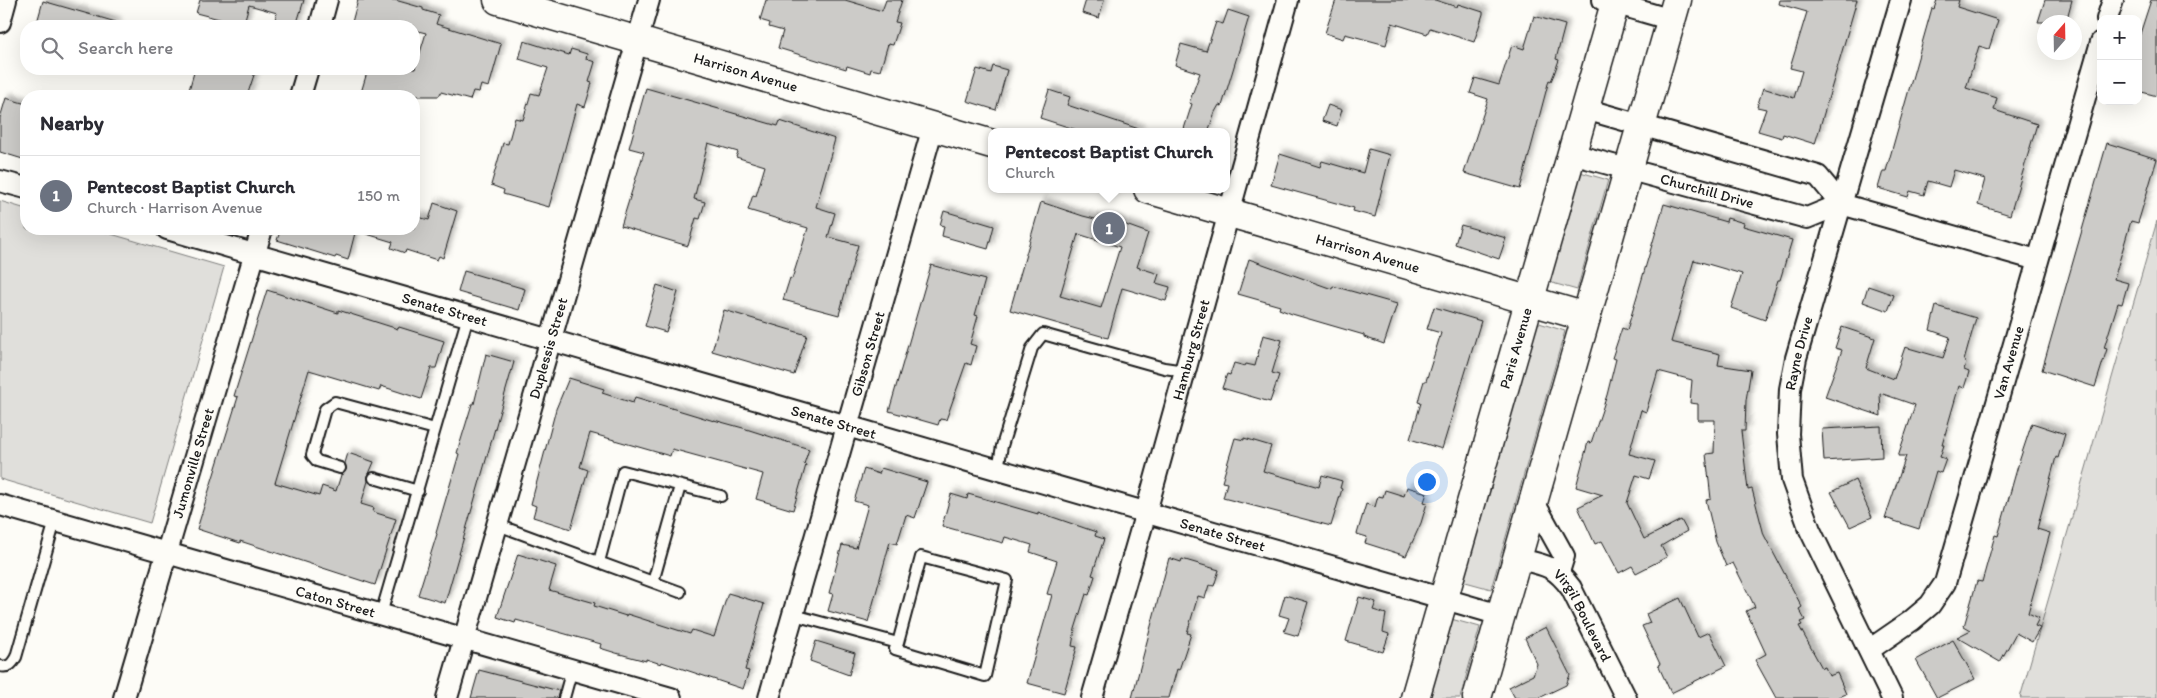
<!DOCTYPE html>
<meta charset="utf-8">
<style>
:root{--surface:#fff;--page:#f2f2f3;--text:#2b2b33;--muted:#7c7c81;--line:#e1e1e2;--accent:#ea580c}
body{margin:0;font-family:Itim,sans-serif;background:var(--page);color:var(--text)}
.controls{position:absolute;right:15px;top:15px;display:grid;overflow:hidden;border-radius:10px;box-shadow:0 5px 20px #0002}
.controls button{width:45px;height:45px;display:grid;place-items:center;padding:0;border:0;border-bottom:1px solid var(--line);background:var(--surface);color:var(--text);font:25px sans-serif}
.compass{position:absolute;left:2037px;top:15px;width:45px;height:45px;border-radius:50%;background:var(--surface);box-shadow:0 5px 20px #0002;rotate:20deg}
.you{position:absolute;left:1426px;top:481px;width:18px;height:18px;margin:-12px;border:4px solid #fff;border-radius:50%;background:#1a73e8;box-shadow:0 0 0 8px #1a73e833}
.badge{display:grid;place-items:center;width:32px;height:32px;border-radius:50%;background:var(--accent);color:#fff;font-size:16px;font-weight:700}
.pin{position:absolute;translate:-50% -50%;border:2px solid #fff;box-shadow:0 1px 5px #0006}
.popup{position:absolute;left:988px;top:128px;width:242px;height:65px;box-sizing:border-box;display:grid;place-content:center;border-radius:10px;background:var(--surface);filter:drop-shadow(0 1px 4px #0005);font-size:16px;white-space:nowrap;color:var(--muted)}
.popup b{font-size:19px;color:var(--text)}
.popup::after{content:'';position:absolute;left:50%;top:100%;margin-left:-10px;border:10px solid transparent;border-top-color:var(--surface)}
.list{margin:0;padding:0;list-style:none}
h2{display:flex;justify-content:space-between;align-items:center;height:65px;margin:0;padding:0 20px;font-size:21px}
h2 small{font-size:16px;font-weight:400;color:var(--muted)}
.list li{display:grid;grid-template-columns:32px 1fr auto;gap:15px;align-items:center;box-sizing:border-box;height:80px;padding:0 20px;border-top:1px solid var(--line)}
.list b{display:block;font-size:19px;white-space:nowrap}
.list p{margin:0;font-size:16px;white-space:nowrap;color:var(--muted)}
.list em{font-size:16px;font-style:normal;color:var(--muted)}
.icon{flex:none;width:28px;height:28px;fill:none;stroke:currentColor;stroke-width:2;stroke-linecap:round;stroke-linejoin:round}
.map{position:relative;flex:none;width:2157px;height:698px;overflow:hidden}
.search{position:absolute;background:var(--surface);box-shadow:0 5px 20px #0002;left:20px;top:20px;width:400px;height:55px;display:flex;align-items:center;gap:12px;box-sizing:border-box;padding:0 18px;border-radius:20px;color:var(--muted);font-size:19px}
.panel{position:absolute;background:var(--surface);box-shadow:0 5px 20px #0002;left:20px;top:90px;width:400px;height:145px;border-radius:20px}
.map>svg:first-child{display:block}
.green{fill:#e0dfdb;stroke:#7e7e7c}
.building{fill:#cccbc8;stroke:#1c1c1c;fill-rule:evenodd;filter:url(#shadow)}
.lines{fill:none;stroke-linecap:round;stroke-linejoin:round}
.lane-casing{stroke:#1c1c1c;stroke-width:14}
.street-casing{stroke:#1c1c1c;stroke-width:24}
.secondary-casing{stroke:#1c1c1c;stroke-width:31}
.lane{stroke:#fdfcf7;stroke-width:10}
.street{stroke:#fdfcf7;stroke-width:20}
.secondary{stroke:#fdfcf7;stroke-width:28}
.labels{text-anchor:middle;stroke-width:5;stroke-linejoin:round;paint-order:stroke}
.street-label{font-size:15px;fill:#1c1c1c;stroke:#fdfcf7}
</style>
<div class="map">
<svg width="2157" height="698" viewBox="0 0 2157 698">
<defs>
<filter id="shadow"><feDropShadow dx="4.5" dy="-4.5" stdDeviation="2.5" flood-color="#0004"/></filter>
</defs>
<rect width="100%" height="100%" fill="#fdfcf7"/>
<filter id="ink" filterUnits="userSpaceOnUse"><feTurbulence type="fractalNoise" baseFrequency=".02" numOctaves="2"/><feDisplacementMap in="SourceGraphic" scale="10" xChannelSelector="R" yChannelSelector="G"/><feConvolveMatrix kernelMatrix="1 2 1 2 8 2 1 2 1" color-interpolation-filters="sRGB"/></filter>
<g filter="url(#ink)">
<path class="green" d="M1580,172L1608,180L1577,290L1549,282Z
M0,201L26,209V229H94L224,267L150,523L0,479Z
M2157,221V698H2020Z
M1536,322L1565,331L1491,589L1462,581Z
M1451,619L1480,627L1460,698H1428Z"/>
<path class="building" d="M200,0H304L296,26H273L277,13L249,5L243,26H225L227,21L196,13Z
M358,0H395L423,8V10L439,15L436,24L501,44L489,87L481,85L479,92L473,91L470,100L441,92L439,96H360L368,69H415L426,33L414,30V26H351Z
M766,0H845L882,11L886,0H902L895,22L900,23L893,45L888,44L880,71L871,69L870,73L847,66L846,69L778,48L783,31L769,27L770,23L760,20Z
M1086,0H1104L1099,18L1082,13Z
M1336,0H1435L1457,7L1458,4L1483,12V14L1474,42L1430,28L1427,34L1392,23L1386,45L1345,34L1343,39L1325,33Z
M1780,0H1857L1815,144L1783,134L1782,138L1758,131L1766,109L1757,107L1763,88L1794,98L1802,71L1790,68L1807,12L1779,4Z
M1937,0H1959L1957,7L1998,20L1989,49L1979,46L1966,88L1997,98L1994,110L2037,124L2010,215L1978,205L1985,179L1954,170L1949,187L1928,181L1924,195L1910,191L1908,197L1878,188L1883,171H1886L1932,8L1934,9Z
M2045,0H2072L2066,22H2038Z
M2151,0H2157V96L2138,91V40Z
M43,1L116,22V26H36Z
M1228,10L1249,17L1222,106L1219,105L1215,112L1208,132H1183L1192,104L1189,103L1200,73L1175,65L1181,44L1206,51L1216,22L1223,24Z
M1534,16L1565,25L1556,59L1559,60L1554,74L1551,81L1549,80L1520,189L1464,173L1488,99L1470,93L1475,78L1499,85L1512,45L1524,49Z
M524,41L569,55L571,49L587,54L586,59L595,62L589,82L592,83L585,107L577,104L549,207L503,194L504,190L491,185L503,143L508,144L515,118L523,120L531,93L539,95L548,68L519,59Z
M993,66L1007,70L996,110L967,101L977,69L991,73Z
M195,69L209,73L210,69H256L247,96H212L189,90Z
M646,88L778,126L780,121L835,139L816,207L835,213L828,237L858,245L839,315L783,300L790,278L792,279L808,228L748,210L753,195L756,196L765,166L736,157L738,152L708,143L694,199L705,202L700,219L696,218L688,246L621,226L644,152L629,148Z
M1049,90L1070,97L1067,105L1139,129V132H1076L1077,130L1040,118Z
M6,98L26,104V160L0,152V118Z
M1328,105L1342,110L1337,126L1322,121Z
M2107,143L2157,159L2138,223L2131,221L2114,279L2128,283L2122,304L2118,303L2104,348L2107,349L2095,387L2042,370Z
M1369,149L1390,155L1375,217L1353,211L1354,208L1271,185L1280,154L1320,167L1322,161L1363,173Z
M1041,202L1083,216L1111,223L1112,220L1148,233L1137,267L1159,274L1156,283L1170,287L1166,301L1122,288L1108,338L1010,310ZM1078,234L1120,247L1101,308L1060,296Z
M434,203L457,211L443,258L439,256L437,260L406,250L405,253L391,248L393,242L360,232L361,229H414V216L429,220Z
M1664,204L1726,222L1727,218L1744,223L1743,226L1792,240L1780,280H1778L1765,320L1731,308L1742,274L1694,260L1671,342L1720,354L1718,365L1751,370L1746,400L1745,431H1741L1748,490L1752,489L1764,535L1802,607L1799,609L1805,620L1800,622L1802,625L1799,626L1822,668L1825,667L1829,676L1837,673L1846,694L1837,698H1776L1755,660L1766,654L1746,611L1755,607L1733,563L1726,566L1716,542L1706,500L1711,499L1706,454L1714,453L1715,420H1698V404L1690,403L1692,380L1658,371L1646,412L1641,410L1629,454L1655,461L1649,479L1636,475L1627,503L1644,539L1681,520L1687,531L1661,546L1667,557L1636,573L1632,566L1619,573L1602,541L1595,544L1578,507L1603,495L1576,487L1588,442L1591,443L1607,395L1616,359L1612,358L1622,328L1627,330Z
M944,211L994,226L988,249L942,236L944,226L940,225Z
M1461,225L1506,238L1499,259L1455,244Z
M281,229H356L348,260L336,256L335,258L277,240Z
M1249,259L1332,289L1333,286L1397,304L1384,344L1364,337V335L1292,314L1279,309L1280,306L1238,294Z
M931,265L985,280L975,315L978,316L970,344L976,346L971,365L966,363L946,420L940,419L938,425L889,411Z
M464,271L525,289L519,310L458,292Z
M657,285L678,292L666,332L645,326Z
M1868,286L1894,295L1888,311L1863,302Z
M267,290L338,313V310L398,329L399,327L444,341L436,368H431L421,399L381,386L379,391L309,370L275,483L319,496L322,486L336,491L341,475L346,470L345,463L348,453L374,462L368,476V481L361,504L374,508L373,512L396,519L375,585L240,541V543L197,529L238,397L234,396Z
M1936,306L1976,318L1964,361L1966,362L1964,370L1969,372L1964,388L1959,386L1942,445H1944L1940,457L1946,459L1941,473L1936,471L1919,529L1885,518L1906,456H1898L1915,405L1880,393L1881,416L1825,397L1842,350L1835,348L1842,327L1875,338L1866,368L1894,379L1905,347L1943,358L1950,337L1930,330Z
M1434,307L1481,321L1442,449L1410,439L1421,403L1418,402L1420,394L1424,381H1426L1441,333L1427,329Z
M724,310L807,335L794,375L712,351Z
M1263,335L1282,340L1272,373L1279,375L1270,402L1222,388L1227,374L1230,375L1234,363L1245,366L1246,364L1255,366Z
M486,354L514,362L445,603L418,595L437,534L436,533L459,454L457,453L472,404H474Z
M569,378L604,389L602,393L633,403L635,397L714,421V420L743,428L809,449L804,464L806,465L793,510L756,499L763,474L672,449L670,456L590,433L580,467L588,470L571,529L533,517L536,506L531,504L556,409Z
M2032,423L2065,434L2058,458L2056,457L2037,529L2050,533L2028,613L2039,618L2035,626L2040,628L2032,642L2016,633L2000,662L1957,637L1971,630L1964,626L1977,581L1982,582L1995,535L1998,536L2019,462Z
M1881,426L1882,457L1824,461L1822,429Z
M1235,438L1244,440V438L1271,446L1263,471L1319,487L1322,475L1342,481L1340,488L1342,489L1331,526L1223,498L1227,483L1222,482Z
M881,468L927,482L915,518L906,515L897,544L890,542L868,622L828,611L833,594L829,593L842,545L856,548L868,505L854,501L864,469L879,474Z
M1855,480L1872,517L1850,527L1831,492Z
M1407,487L1427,493L1424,502L1427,503L1421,523L1406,556L1365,543L1367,537L1357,534L1366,504L1375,507L1378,496L1383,497L1385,490L1404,496Z
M951,494L967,499L968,494L1038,514V512L1096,532L1095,536L1104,539L1092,575L1095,576L1089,595L1086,594L1075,629L1072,646L1077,647L1064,693L1027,683L1052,595L1047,594L1057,561L1030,552L1032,545L1005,537L1003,543L942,526Z
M518,554L556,566L549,590L595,603L594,606L626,616L627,614L690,634L692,630L714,637L728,593L764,604L745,670L749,671L743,689L662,662L661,664L646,659V661L616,653L600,648L601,644L516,620L515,623L497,617Z
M1169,558L1181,562L1182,559L1219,570L1214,586L1209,585L1205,598L1198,596L1187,633L1191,634L1179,670L1177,669L1169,698H1132Z
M1285,595L1308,602L1298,636L1284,632L1289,618L1279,615Z
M1359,597L1376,602L1373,610L1386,614L1383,632L1389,634L1383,652L1346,641Z
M1680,598L1698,637L1709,632L1726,666L1671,693L1658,665L1660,664L1642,626L1650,623L1646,614Z
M1546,627L1570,675L1566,685L1539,698H1515L1509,687L1533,675L1537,664L1525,638Z
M1953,640L1975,679L1937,698L1916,660Z
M816,641L855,653L849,675L810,661Z
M479,670L559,691L557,698H471Z"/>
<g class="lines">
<g class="lane-casing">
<path id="lane" d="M340,468L317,461L312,455L325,409L335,402L435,429
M998,469L1002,446L1032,348L1043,334L1164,368L1185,371
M374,478L418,491
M498,525L680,592
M599,562L623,471L721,496
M653,582L680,486
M381,614L468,316
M794,615L898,643L921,557L1007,580L985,676L895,649L898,643
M0,666C9,668 12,664 16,657L55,521
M564,698L572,669"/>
</g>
<g class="street-casing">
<g id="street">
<path d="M1603,0L1672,20"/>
<path d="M2107,19L2113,0"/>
<path d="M0,22L6,0"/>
<path d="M320,26L327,0"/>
<path d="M300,96L308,69"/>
<path d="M1585,109L1818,176L1841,204L2037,260"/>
<path id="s1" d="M1572,154L1807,218L1841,204"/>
<path d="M0,181L26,188"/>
<path id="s2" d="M167,229L1500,615"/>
<path d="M1534,502L1564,556L1559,572"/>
<path id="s3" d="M0,505L671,698"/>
<path id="s4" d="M1518,559C1545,565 1554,565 1571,588L1626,698"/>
<path id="s5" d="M1869,650L1911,621L1930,605L1945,583L2101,42"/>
<path id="s6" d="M124,698L262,229"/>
<path id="s7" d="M447,698L649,0"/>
<path id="s8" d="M769,698L933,127"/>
<path id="s9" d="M1092,698L1146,512L1288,0"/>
<path id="s10" d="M1892,698L1810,530L1792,480L1788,434L1790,389L1796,358L1901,0"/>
</g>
</g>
<g class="secondary-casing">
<g id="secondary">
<path id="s11" d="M498,0L992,144"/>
<path id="s12" d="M1148,189L1586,317"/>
<path id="s13" d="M1415,698L1616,0"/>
<path d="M1477,698L1677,0"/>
</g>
</g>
<use href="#lane" class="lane"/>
<use href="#street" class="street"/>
<use href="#secondary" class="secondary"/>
</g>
</g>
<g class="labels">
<g class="street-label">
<text dy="5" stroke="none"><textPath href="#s11" startOffset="258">Harrison Avenue</textPath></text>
<text dy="5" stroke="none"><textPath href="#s1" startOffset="140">Churchill Drive</textPath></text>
<text dy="5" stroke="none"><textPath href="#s12" startOffset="229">Harrison Avenue</textPath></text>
<text dy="5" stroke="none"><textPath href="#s2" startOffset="289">Senate Street</textPath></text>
<text dy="5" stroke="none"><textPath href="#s7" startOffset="364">Duplessis Street</textPath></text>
<text dy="5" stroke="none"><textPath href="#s9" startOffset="362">Hamburg Street</textPath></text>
<text dy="5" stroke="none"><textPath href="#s13" startOffset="364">Paris Avenue</textPath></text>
<text dy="5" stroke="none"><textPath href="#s10" startOffset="368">Rayne Drive</textPath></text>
<text dy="5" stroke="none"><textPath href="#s8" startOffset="358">Gibson Street</textPath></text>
<text dy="5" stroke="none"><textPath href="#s5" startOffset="332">Van Avenue</textPath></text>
<text dy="5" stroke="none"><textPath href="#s2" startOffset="694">Senate Street</textPath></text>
<text dy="5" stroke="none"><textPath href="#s6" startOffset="245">Jumonville Street</textPath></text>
<text dy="5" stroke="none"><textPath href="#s2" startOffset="1099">Senate Street</textPath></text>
<text dy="5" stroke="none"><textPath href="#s3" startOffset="349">Caton Street</textPath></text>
<text dy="5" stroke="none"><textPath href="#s4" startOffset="92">Virgil Boulevard</textPath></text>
</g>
</g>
</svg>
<div class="controls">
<button>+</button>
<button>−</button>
</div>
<svg class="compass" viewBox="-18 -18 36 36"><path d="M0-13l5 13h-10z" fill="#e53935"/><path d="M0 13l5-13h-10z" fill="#7c7c81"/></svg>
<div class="you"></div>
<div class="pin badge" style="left:1109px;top:228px;background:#6b7280">1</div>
<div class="popup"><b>Pentecost Baptist Church</b>Church</div>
<div class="search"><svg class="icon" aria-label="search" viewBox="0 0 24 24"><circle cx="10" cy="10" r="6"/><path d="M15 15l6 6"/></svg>Search here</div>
<section class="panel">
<h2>Nearby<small></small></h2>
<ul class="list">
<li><span class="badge" style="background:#6b7280">1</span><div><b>Pentecost Baptist Church</b><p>Church · Harrison Avenue</p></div><em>150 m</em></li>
</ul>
</section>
</div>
